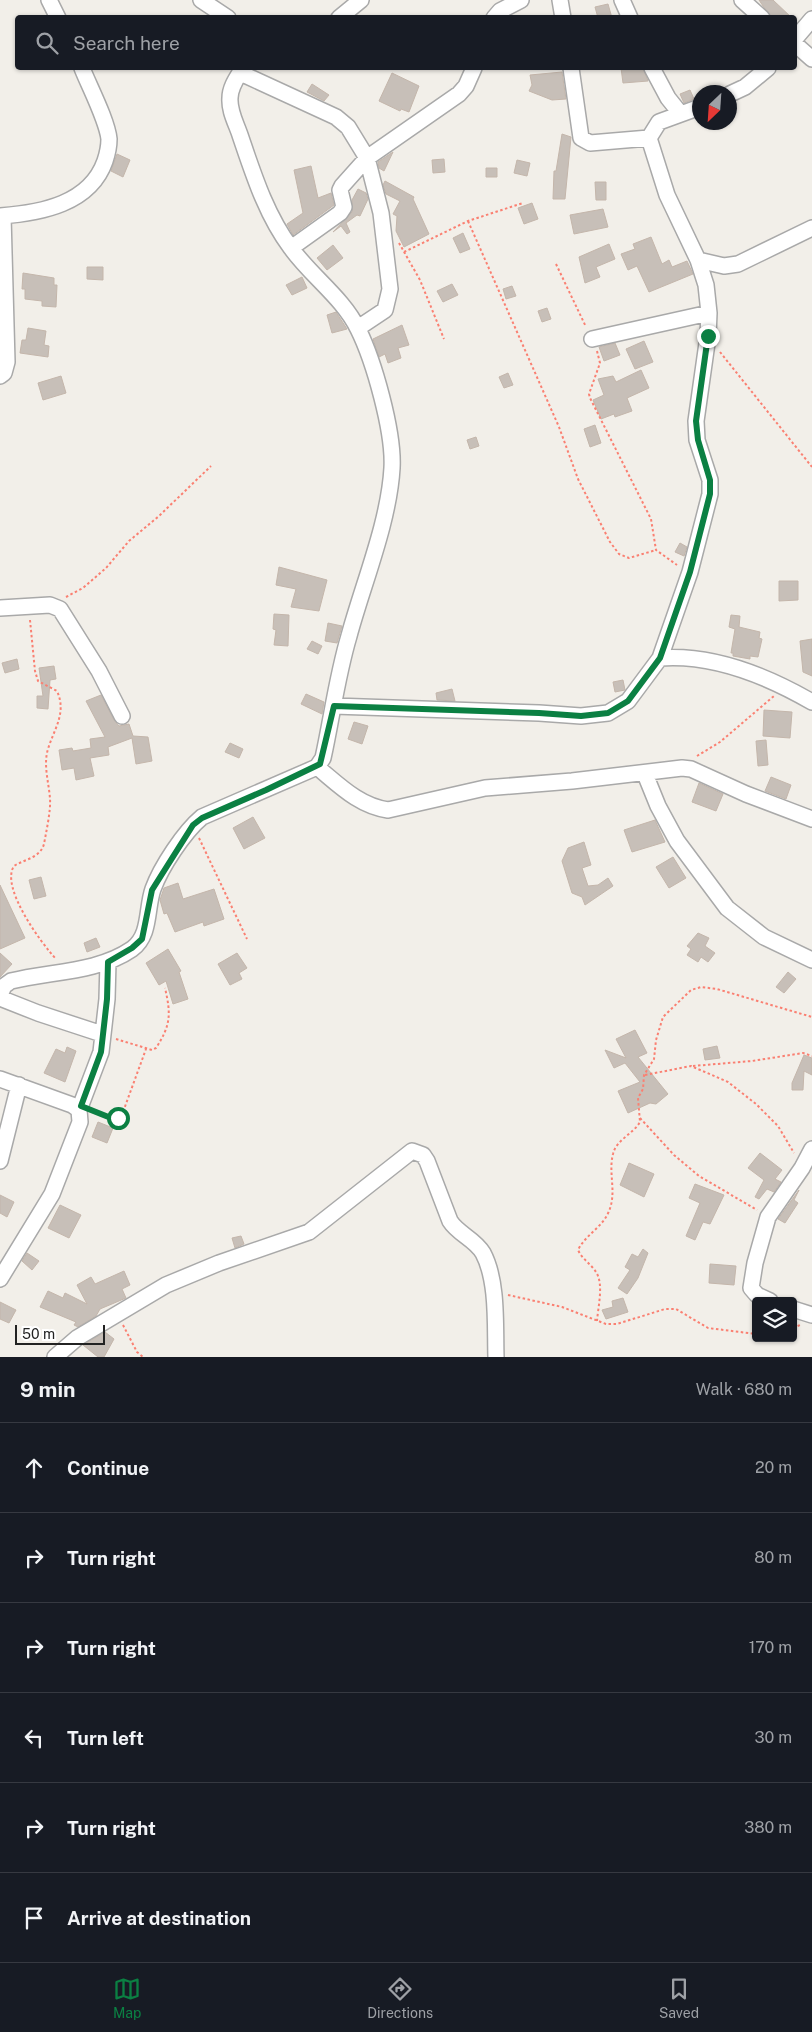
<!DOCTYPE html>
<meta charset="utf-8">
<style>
:root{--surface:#171b24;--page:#242831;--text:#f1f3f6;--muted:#9ea1a6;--line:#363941;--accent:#0b8043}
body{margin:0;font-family:"Public Sans",sans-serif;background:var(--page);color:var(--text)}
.controls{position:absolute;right:15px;bottom:15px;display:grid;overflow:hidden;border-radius:5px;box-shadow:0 1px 4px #0004}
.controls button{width:45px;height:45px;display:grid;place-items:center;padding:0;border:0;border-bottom:1px solid var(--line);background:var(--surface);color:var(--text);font:25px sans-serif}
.compass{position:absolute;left:692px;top:85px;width:45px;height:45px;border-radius:50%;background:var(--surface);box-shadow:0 1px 4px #0004;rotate:205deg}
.scale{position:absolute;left:15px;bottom:12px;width:90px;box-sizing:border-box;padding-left:5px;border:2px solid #222;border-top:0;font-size:14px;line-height:18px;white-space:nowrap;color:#222;-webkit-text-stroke:4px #fff;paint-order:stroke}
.stop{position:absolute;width:15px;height:15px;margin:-11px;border:4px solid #0b8043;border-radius:50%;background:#fff}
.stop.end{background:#0b8043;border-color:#fff;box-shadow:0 1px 5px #0008}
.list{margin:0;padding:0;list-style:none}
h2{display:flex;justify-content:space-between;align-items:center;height:65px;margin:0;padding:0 20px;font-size:21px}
h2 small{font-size:16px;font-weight:400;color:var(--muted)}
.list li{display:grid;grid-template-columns:32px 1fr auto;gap:15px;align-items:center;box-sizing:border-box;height:90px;padding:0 20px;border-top:1px solid var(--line)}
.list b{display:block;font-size:19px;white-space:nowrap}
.list em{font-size:16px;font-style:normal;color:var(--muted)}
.icon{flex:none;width:28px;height:28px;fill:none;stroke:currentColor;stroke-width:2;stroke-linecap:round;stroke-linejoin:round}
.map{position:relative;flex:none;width:812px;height:1357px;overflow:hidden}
.search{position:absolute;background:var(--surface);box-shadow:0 1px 4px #0004;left:15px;right:15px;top:15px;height:55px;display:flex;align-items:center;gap:12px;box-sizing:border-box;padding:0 18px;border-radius:5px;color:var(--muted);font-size:19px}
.sheet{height:605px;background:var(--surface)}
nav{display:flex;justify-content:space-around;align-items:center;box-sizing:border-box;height:70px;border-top:1px solid var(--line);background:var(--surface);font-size:14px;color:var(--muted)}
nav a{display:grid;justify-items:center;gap:2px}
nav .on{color:var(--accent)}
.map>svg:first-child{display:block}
.building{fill:#c7bfb8;stroke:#c4b6ab}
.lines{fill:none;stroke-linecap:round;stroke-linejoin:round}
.minor-casing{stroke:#a9a9a9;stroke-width:18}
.path{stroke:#fa8072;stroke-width:2;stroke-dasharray:2.5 2.5;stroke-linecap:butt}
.minor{stroke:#fff;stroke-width:15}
.route{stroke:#0b8043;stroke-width:6}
</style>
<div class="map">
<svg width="812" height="1357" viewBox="0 0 812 1357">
<rect width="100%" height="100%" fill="#f2efe9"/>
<path class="building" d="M759,0H773L792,18H771Z
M608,4L612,18H598L595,7Z
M621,68H643L648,81L623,83Z
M562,72L566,99L552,100L529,91L532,85L530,75Z
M392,73L419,86L409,112L401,109L400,111L379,101Z
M312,84L329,95L324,101L307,92Z
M690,90L694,99L684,103L680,94Z
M562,134L571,137L565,199H553L554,171H556Z
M393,152L384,171L379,168L378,162Z
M117,154L130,160L123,177L111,171Z
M444,159L445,172L433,173L432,160Z
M517,160L530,163L527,176L514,173Z
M311,166L318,198L331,193L334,205L293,235L287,224L303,213L294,170Z
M486,168H497V177H486Z
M385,181L414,197L413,199L429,234L404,247L396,231L397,216L393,214L400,201L386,194L383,185Z
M595,182H606V200H596Z
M358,189L366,193L368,199L360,216L357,215L346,223L350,232L347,234L341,226L333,232L352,212V200Z
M532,203L538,219L524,224L518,208Z
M603,209L608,227L574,234L570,215Z
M463,233L470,249L460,253L453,238Z
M651,237L662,264L669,260L672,267L687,261L693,274L649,292L637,266L628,270L621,254L635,249L633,244Z
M609,244L615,259L596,267L600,277L585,283L579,257Z
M333,245L343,258L327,270L317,258Z
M87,267H103V280L87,279Z
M23,273L54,278V285H57L56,307L42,306V301L25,299V289H22Z
M302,277L307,288L292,295L286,285Z
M452,284L458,295L443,302L437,291Z
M512,286L516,296L506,299L503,289Z
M547,308L551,319L542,322L538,311Z
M336,312L347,329L332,333L327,315Z
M402,325L409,345L398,348L401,358L388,363L385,354L379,357L373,339Z
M28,328L46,331L44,345L49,346L48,357L20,353L22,340H26Z
M644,341L653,362L635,369L626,349Z
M615,343L620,355L604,361L599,347Z
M641,370L649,388L627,398L632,411L615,417L614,414L601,419L593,400L604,395L598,379L613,376L616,382Z
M508,373L513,385L504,388L499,377Z
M61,376L66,393L43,400L38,383Z
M595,425L601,443L590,447L584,429Z
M476,437L479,446L470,449L467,440Z
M680,543L687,547L684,556L675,552Z
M279,567L327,580L319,611L291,607L296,589L276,585Z
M779,581H798V600L779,601Z
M274,614L289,615L288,646L274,645L276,630L273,629Z
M731,615L740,616L739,627L760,632L759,638L762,639L758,657L750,656V659L733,656V653H731L735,629L729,627Z
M328,623L342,626L337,643L325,641Z
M812,639V676L803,672L800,641Z
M312,641L322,646L318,654L307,649Z
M17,659L19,669L5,673L2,663Z
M54,666L56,679L50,680L48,709L37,708V696H43L39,668Z
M623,680L625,690L615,692L613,682Z
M452,689L455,701L437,700L436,693Z
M306,694L324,702L322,714L301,704Z
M101,695L114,720L119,726L129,724L133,736L148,737L152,761L136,764L132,738L108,747L109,755L90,758L94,776L76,780L74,768L62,770L59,750L72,748L73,751L91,748L90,739L105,737L86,701Z
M764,710L792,712L790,738L763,736Z
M354,722L368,726L362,744L348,739Z
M766,740L768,765L758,766L756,741Z
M230,743L243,749L239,758L225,752Z
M771,777L791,785L786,799L765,791Z
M699,783L723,794L716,811L692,802Z
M253,817L265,838L244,849L233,828Z
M655,820L665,842L632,852L624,830Z
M584,842L591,865L582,868L588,886L598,885L608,878L613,886L585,905L582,897L572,893L562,861L568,848Z
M673,857L686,878L669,888L656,867Z
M41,877L46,896L34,899L29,880Z
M178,883L183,899L214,889L224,919L204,926L203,922L175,932L167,913L164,914L160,900L164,888Z
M0,885L25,938L0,949Z
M698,933L709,938L705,946L715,953L708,962L701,957L698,962L687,955L691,949L687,946Z
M96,938L100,947L87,952L84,943Z
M168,949L181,971L179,972L188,999L173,1004L166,981L159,985L146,963Z
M0,953L12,964L0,977Z
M237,953L247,968L239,973L242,979L230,985L218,964Z
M788,972L796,979L784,993L776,987Z
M635,1030L647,1053L638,1057L668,1094L656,1104L650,1103L628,1113L618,1091L640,1082L625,1063L614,1068L605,1050L626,1058L616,1039Z
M717,1046L720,1058L705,1060L703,1049Z
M67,1047L76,1051L65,1082L44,1073L56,1049L65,1053Z
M804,1055L812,1058V1075L804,1071L803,1090H792V1083Z
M98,1122L113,1128L107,1143L92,1137Z
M760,1153L782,1170L775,1179L781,1182L774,1192L767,1189L759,1199L755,1197L764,1180L748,1168Z
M629,1163L654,1174L644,1197L620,1185Z
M695,1184L724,1195L710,1224L703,1222L695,1240L686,1236L700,1203L689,1198Z
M799,1190L794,1200L798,1203L785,1223L778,1219Z
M0,1195L14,1202L7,1217L0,1213Z
M60,1205L81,1215L69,1238L48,1228Z
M241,1236L244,1244L235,1248L232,1238Z
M643,1249L648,1253L638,1278L627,1294L618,1288L630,1270L625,1267L632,1254L638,1257Z
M27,1253L39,1261L32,1270L22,1261Z
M710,1264L736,1266L734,1285L709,1283Z
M124,1271L130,1285L122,1289L126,1298L100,1309L96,1316L78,1327L74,1325L76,1322L40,1307L48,1291L63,1298L65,1293L87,1304L77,1285L91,1277L95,1284Z
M623,1298L628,1312L606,1319L602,1310L613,1307L612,1301Z
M0,1302L16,1310L9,1323L0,1319Z
M105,1332L114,1339L104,1357H98L83,1345Z"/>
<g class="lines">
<g class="minor-casing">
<path id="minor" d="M49,0L58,18
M201,0L228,18
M560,0L563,18
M622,0L630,18
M742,0L762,18
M339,18L361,0
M494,18L500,11L521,0
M794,40L812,19
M794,43L812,59
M240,68L247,76L336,117L348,127L367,158L381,213L390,289L385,310L358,328
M571,68L581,138L590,143L649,138
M652,68L668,98L680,113
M730,94L745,87L768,68
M0,216C41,213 90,204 105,161C107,155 109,146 109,139C107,120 89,86 82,68
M291,248L340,213L344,207L340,190L342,186L367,158L459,94L466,86L474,68
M698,260L724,266L738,264L812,228
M592,339L709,313
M0,376L4,373L7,362L3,216
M0,608L50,605L60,609L99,671L122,716
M660,658L690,572L710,494V480L697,440L696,421L708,336L709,313L706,285L698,260L667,195L649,138L659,122L700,107
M334,706L539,713L581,716L608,713L628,701L660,658C712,654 767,676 812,702
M317,767C339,785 359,806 388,810L485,788L572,781L682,768L691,769L746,794L812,819
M645,774L658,806L677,841L727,908L764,937L812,960
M0,995L4,986L11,981C50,971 97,973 132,949C151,935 146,909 153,889C161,867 184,832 202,817L317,767L323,758C332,717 337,676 349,636C363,584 389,522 392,468C394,432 374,361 358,329C343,298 311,276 291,248C266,215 253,173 240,135C236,123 229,111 230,98C230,88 236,79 241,71
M0,998L38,1013L102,1034
M0,1079L72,1105L79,1110L80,1122L52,1194L0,1279
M79,1110L101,1052L107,999L108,962
M0,1161L19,1085
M770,1301L757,1295L751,1288L755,1263L768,1217L802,1168L812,1149
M793,1309L812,1315
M55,1357L77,1338L166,1285L219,1263L309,1232L412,1151L423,1155L427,1161L450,1221C458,1234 475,1239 483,1253C498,1281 495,1326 496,1357"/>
</g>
<path class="path" d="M468,221L559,427L578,479L610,542L619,554L629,558L656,550
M399,243L420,280L444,339
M404,252L468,221L523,203
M556,264L586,327
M597,351L600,363L589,394L590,398L651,519L656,550L677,565
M720,352L812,467
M66,597L83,588L106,568L129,541L159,516L211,466
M30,620L35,671L38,681L57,691C67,713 54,729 48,749C43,765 49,783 50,799C51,810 46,833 44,844C40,858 25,859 14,866C0,887 41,943 56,959
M697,756L720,742L774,696
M199,838L247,939
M116,1039L152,1050L156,1048C171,1025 171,1014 165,988
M693,1066L752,1061L803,1053L812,1056
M645,1075L691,1066L728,1082L756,1104L778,1126L794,1153
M93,1110L111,1118H118L123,1112L146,1049
M640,1118L674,1155L699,1176L757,1210
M508,1295L562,1307L606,1324H617L665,1309H676L708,1328L756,1334
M597,1321C598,1307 604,1284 596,1272C591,1264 582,1259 578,1250C586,1234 603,1227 609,1211C617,1192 608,1173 613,1154C616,1140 633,1134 640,1122L638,1098L643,1089L644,1075L654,1059L656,1040L663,1017L691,990L701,987L717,989L812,1017
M123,1325L137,1352L143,1357
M793,1328L800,1325"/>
<use href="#minor" class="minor"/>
</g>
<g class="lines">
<path class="route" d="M118,1118H111L81,1106L101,1052L107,999L108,962L132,948L142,939L152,890L193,825L202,818L266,790L320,764L334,706L539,713L581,716L608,713L628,701L660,658L690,572L710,494V480L698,440L696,421L708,336"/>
</g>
</svg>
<div class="controls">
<button><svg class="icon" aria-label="layers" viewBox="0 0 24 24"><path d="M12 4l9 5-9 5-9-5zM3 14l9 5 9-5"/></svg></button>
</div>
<svg class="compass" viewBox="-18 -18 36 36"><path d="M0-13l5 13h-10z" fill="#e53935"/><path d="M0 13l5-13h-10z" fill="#9ea1a6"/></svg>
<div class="scale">50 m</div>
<div class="stop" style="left:118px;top:1118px"></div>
<div class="stop end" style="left:708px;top:336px"></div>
<div class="search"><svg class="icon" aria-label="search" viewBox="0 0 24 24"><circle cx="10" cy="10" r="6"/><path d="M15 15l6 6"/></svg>Search here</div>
</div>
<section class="sheet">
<h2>9 min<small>Walk · 680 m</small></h2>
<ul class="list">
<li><svg class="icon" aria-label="ahead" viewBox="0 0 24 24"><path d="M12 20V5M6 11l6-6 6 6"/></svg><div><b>Continue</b></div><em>20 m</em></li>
<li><svg class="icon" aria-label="right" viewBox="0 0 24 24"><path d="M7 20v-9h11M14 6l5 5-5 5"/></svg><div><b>Turn right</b></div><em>80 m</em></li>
<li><svg class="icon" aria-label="right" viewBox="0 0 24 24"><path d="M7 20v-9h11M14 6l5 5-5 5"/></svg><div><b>Turn right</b></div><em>170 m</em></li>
<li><svg class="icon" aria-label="left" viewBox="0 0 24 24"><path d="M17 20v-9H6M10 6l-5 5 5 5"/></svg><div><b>Turn left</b></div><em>30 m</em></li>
<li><svg class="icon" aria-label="right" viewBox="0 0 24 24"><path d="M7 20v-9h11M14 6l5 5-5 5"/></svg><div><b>Turn right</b></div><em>380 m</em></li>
<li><svg class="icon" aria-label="arrive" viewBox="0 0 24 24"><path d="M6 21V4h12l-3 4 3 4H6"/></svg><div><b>Arrive at destination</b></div></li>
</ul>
</section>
<nav>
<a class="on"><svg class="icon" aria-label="map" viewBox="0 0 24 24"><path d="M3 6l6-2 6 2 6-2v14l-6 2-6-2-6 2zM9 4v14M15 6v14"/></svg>Map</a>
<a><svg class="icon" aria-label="directions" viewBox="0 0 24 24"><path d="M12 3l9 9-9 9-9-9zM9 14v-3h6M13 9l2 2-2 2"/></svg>Directions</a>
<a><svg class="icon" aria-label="saved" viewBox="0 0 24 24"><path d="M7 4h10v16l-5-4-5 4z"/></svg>Saved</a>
</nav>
